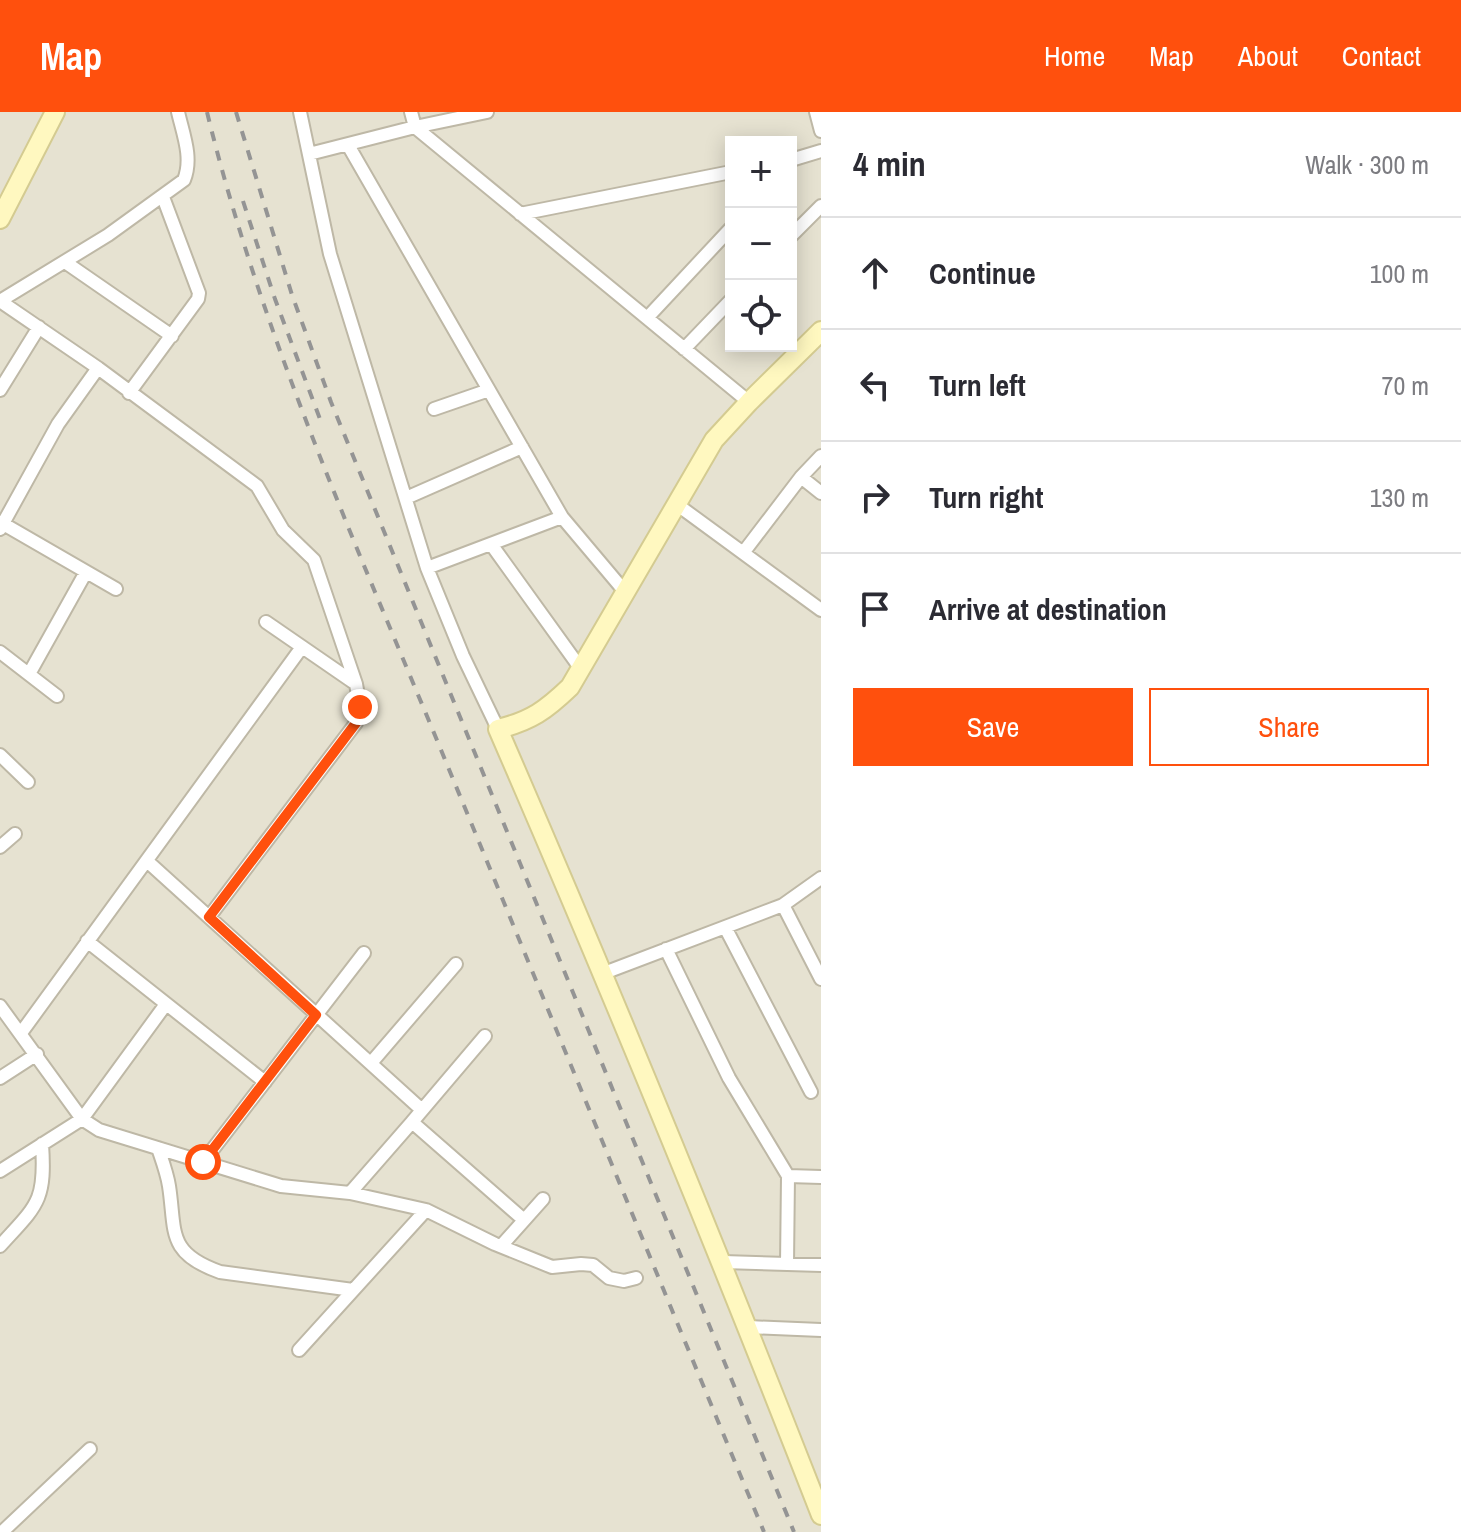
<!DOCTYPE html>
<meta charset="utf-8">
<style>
:root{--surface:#fff;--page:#f2f2f3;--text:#2b2b33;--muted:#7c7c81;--line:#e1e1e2;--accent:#ff500d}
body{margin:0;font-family:"Archivo Narrow",sans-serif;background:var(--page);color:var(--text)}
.controls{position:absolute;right:24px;top:24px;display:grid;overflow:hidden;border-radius:0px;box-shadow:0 4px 20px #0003}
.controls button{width:72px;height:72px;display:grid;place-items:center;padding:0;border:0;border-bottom:2px solid var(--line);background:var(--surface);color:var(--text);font:40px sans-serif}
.stop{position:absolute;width:24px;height:24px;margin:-18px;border:6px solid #ff500d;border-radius:50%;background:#fff}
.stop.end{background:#ff500d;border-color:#fff;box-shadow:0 2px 8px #0008}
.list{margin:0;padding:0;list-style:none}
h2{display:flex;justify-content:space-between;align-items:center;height:104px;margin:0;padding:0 32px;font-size:34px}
h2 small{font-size:26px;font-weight:400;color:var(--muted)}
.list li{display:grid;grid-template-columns:52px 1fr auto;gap:24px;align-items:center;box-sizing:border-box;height:112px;padding:0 32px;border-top:2px solid var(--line)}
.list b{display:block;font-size:30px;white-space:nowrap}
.list em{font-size:26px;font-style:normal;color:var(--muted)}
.actions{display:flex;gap:16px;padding:24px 32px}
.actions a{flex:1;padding:18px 0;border:2px solid var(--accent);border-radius:0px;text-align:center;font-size:28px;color:var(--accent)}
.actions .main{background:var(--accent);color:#fff}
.icon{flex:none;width:44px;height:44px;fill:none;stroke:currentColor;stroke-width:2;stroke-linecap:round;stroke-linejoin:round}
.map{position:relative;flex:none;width:821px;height:1420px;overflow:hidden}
header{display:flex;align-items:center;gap:48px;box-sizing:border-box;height:112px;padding:0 40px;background:var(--accent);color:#fff}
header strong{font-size:38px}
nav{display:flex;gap:44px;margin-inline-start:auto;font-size:28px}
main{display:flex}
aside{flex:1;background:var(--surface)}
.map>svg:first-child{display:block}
.residential{fill:#e6e2d1;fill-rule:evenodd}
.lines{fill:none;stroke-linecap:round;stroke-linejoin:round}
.street-casing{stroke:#beb8a6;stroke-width:16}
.secondary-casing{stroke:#d4cb91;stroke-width:22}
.street{stroke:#fff;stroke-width:12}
.secondary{stroke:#fff8c0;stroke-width:18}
.rail{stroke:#949494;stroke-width:4;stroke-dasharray:10 10;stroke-linecap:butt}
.route{stroke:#ff500d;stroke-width:10}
</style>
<header>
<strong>Map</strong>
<nav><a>Home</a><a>Map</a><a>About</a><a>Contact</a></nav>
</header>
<main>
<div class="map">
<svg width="821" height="1420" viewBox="0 0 821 1420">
<rect width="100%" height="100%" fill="#f2f0e3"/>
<path class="residential" d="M0,0H821V1420H0ZM731,30H791V234H731Z"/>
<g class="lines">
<g class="street-casing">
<path id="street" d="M300,0L330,142L427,456L463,544L498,617
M411,0L415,15L749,290
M816,0L821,19
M348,33L562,405
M309,42L415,15L487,0
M791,48L821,39
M520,102L731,60
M791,124L821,94
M65,150L172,224
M0,189L98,256L257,374L283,418L314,448L356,572
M0,189L108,123L184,68C193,46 183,22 178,0
M647,206L731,116
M684,237L731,188
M0,278L39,215
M129,281L198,187L199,181L163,85
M434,297L489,278
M801,365L821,381
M406,386L522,335
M679,394L821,498
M0,410L116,477
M0,417L58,312L98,256
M491,432L581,557
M743,441L801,365L821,344
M427,456L562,405L626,481
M0,540L57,584
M29,562L86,460
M0,643L28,670
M0,735L15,722
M147,749L422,998
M783,793L821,867
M209,805L356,611L360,595L356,572L266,510
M725,815L811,980
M87,829L265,970
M666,837L729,966L788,1064L821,1065
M604,861L783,793L821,766
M0,894L82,1007L99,1018L281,1074L350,1081L426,1098L495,1132L552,1155L581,1152L593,1153L609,1166L624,1169L636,1166
M21,921L302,535
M485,924L412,1010L524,1108
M371,951L456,852
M0,966L37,942
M158,1036C162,1048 167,1061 169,1074C176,1119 166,1141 220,1160L353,1178
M203,1050L364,841
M0,1059L82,1007L166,892
M350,1081L412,1010
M0,1134C37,1093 46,1090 42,1032
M501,1134L543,1087
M723,1150L821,1153
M787,1152L788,1064
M748,1215L821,1218
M299,1238L426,1098
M2,1420L90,1337"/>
</g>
<g class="secondary-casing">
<path id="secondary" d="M0,107L55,0
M821,219L749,290L714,328L570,575C546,598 531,609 498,617C611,877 718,1139 821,1403"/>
</g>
<use href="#street" class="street"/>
<use href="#secondary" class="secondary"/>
<path class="rail" d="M207,0C260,218 353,426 439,633C547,895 655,1158 764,1420
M236,0L292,183L331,290L794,1420
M243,89L275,187L323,315"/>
</g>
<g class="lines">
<path class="route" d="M203,1050L316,903L209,805L356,611L360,595"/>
</g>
</svg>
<div class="controls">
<button>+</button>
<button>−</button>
<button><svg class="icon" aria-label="locate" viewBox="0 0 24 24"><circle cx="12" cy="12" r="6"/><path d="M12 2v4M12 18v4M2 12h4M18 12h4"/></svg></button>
</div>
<div class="stop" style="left:203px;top:1050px"></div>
<div class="stop end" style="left:360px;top:595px"></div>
</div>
<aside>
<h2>4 min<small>Walk · 300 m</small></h2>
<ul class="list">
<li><svg class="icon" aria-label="ahead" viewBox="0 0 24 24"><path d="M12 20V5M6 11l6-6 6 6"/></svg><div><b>Continue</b></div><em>100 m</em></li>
<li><svg class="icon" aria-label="left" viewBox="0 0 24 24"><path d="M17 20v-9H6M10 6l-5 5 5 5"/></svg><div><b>Turn left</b></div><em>70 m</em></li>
<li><svg class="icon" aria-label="right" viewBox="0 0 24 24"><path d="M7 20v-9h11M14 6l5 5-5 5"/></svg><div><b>Turn right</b></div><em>130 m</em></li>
<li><svg class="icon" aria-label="arrive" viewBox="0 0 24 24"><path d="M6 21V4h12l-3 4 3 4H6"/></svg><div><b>Arrive at destination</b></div></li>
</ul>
<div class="actions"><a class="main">Save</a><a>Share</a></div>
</aside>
</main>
